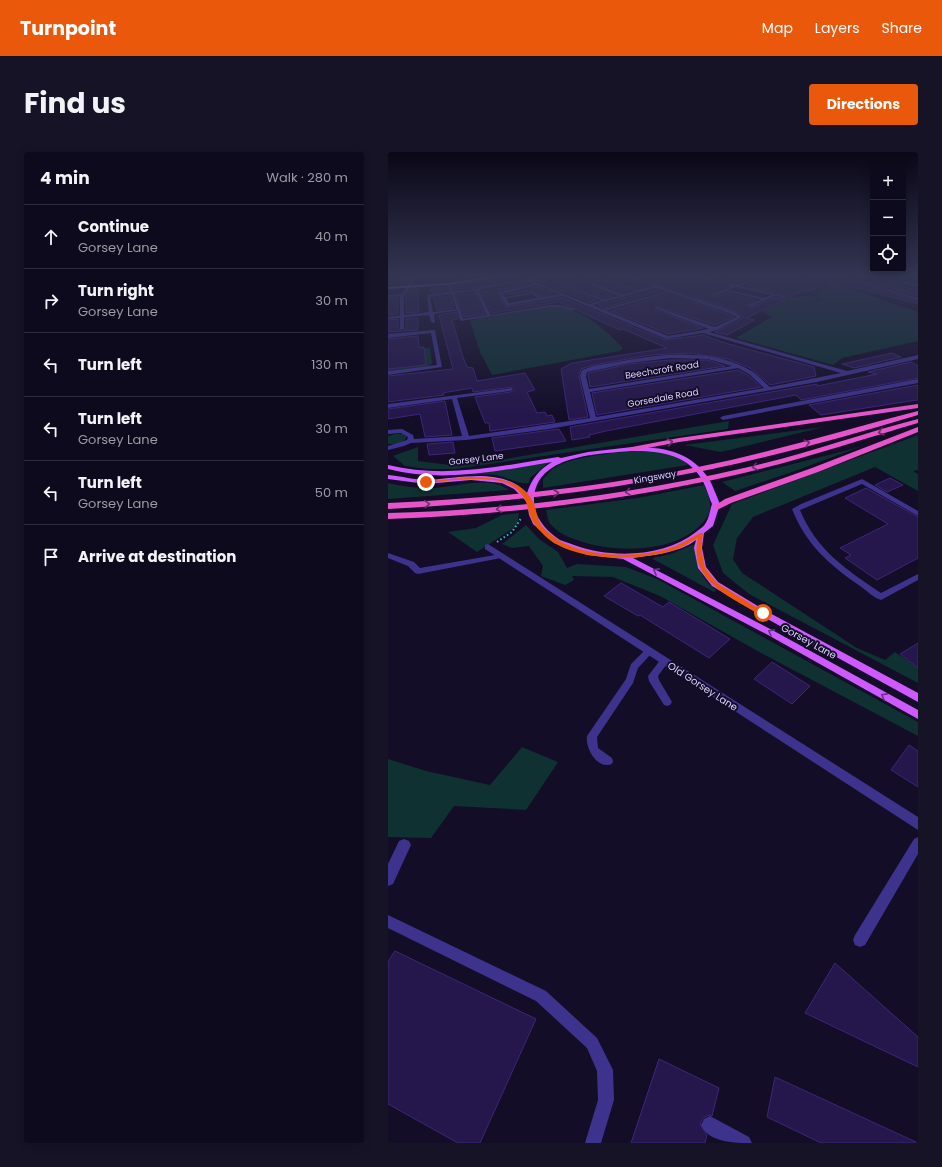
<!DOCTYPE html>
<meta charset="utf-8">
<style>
:root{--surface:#0e0a1e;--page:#171327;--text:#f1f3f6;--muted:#9b9aa4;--line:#2e2b3c;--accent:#ea580c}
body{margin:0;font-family:Poppins,sans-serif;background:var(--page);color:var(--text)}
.controls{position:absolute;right:12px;top:12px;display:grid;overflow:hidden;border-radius:4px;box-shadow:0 2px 10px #0003}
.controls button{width:36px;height:36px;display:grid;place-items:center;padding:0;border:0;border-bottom:1px solid var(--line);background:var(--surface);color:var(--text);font:20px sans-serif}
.stop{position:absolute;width:12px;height:12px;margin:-9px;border:3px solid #ea580c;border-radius:50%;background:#fff}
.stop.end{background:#ea580c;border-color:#fff;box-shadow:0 1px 4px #0008}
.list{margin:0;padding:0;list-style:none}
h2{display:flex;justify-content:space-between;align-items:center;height:52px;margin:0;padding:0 16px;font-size:17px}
h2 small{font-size:13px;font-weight:400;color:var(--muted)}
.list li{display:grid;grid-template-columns:26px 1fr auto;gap:12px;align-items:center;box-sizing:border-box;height:64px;padding:0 16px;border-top:1px solid var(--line)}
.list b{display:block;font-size:15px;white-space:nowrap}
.list p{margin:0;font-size:13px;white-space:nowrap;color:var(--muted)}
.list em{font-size:13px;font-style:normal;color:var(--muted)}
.icon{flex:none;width:22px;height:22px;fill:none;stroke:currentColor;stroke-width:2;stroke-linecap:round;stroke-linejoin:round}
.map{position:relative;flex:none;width:530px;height:991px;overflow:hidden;border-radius:4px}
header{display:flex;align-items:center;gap:24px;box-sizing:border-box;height:56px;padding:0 20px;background:var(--accent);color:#fff}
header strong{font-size:19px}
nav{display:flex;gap:22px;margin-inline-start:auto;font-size:14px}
.intro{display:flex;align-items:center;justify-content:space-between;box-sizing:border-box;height:96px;padding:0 24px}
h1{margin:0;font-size:28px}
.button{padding:10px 18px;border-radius:4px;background:var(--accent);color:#fff;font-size:14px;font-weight:700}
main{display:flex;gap:24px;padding:0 24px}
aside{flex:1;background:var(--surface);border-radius:4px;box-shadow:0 2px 10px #0003}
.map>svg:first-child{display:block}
.green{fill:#0f3132}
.building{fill:#25174b;stroke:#3d2679}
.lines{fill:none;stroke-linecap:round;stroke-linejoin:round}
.path-far1{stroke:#22c2c4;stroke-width:1;stroke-dasharray:1 1.5;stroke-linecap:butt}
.path{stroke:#22c2c4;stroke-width:2;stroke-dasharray:1.5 2.5;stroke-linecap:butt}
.service{fill:#3d338c;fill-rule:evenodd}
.minor{fill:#3d338c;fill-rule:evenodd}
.secondary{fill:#796aff;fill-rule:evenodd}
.primary{fill:#ce5aff;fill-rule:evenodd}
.trunk{fill:#e654ca;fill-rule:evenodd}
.oneway{stroke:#722d71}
.oneway2{stroke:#673089}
.route{fill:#ea580c}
.labels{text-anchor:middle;stroke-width:4;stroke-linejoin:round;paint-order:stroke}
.far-street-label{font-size:9px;fill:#dcd3ff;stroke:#130d28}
.street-label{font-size:10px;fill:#dcd3ff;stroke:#130d28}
</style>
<header>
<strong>Turnpoint</strong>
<nav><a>Map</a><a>Layers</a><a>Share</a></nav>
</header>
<div class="intro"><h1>Find us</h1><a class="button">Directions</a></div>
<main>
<aside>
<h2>4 min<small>Walk · 280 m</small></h2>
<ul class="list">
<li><svg class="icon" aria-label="ahead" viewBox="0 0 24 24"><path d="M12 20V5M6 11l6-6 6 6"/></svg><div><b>Continue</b><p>Gorsey Lane</p></div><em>40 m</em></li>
<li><svg class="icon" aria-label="right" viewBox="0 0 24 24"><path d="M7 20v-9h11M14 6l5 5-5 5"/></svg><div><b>Turn right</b><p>Gorsey Lane</p></div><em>30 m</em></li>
<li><svg class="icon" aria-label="left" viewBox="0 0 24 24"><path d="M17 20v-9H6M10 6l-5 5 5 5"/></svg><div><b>Turn left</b></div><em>130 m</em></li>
<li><svg class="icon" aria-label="left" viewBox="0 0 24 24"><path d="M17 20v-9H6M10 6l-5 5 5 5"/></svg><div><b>Turn left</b><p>Gorsey Lane</p></div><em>30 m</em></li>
<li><svg class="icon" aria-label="left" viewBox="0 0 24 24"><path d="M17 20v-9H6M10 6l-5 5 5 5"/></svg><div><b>Turn left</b><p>Gorsey Lane</p></div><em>50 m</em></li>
<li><svg class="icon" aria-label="arrive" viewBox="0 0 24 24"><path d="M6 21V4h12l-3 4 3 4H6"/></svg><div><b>Arrive at destination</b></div></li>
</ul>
</aside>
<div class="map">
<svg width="530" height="991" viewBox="0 0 530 991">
<rect width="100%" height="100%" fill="#130d28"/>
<path class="green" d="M481,124H511L515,129H516L514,124H530V136Z
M396,125L409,128L411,130L408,131L411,132L401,134L399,132L400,135L425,140L442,134L433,132L439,129L530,160V189L454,206L445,213L348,186L384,165L375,159L403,145L426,143L431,147L417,153L433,148L427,141L409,142L410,141L377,134Z
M164,154C196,157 214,175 235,196L232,199L104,223L92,200L82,169L87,167Z
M42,195L44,212L40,214L0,219V207Z
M341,269L340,277L67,317H40L17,314L5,304L30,295V309L62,313L106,309Z
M436,275L333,300L296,293Z
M7,282H15L19,285C15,292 8,292 0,292V284Z
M530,283V318L525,319L530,322V339L487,315L365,365L349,386L345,407L354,421L469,496L497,508L507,500L530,516V531L361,442L335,421L325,393L344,352Z
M472,295L404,320L347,339L334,330Z
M266,298C279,301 291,303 300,313L155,336V327C159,323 162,319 166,316C187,303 241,299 266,298Z
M160,311L142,326L141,331C133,333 118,325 108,323C96,322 85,323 73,324Z
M0,331C15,335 30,336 46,336C69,335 100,323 121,338L0,347Z
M316,333C320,342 326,355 319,365C294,403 223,402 186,387C177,384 166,378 161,370C159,366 159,361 158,358L250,346Z
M131,361L129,374L89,400L60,380L88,376L114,363Z
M138,373L151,387L170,400L179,416L189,412L238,415L269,427L530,570V584L373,501L272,444L225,425L184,424L186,428L177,433L153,424L155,414L141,394L124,396L114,392Z
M307,392C309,414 311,424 328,438L326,440L265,407V406L283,402Z
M134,595L170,610L138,658L66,654L43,686L0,685V607L38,619L102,633Z"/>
<path class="building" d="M120,124H127L131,127L89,136L66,137L65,134Z
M162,124H179L225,144L217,146Z
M189,124H205L242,138L235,140Z
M215,124H235L259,134L250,136Z
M246,124H301L338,134L323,141V143L327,145L338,141L368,148L359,153L362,156L387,146L398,147L358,166L367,168L339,183L327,180L355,166V164L345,158Z
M349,124H367L350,130L339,129Z
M375,124H394L426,132L429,129L408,124L451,125L423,139L417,138L401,145L400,144L358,134Z
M463,124L530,138V144Z
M454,126L530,149V152L453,132Z
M158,128L209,148L201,150L149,129Z
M139,131L140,132L109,139L117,155L175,146L277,188L315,183L337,191L426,215L428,224L382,233L362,216L340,207L302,201L263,203L205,213L193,217L191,224L200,265L181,268L173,217L184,211L279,196L235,177L232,178L171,150L104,161L93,140Z
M60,135L61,138L44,141L43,136Z
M149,135L166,141L154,144L145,139L117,143Z
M23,137H29L31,160L18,161V145Z
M268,138L273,139L216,156L210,153Z
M86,141L97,162L76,165L68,143Z
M281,142L340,162L346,165L327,173L267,154V158L315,176L280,182L223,159Z
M63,144L66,156L49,158L46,146Z
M0,146H10V162L0,163Z
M68,160L70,167L64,168L75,205L79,215L85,216L89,229L137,221L147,238L139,240L149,261L157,260L159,264L164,263L167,270L102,279L101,271H97L87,245L122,240L126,238L124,235L85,240L84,236L60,240L55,241L56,243L0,250V224L65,217L51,163Z
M30,166V178L15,179L18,177V167Z
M10,167V177L14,179L0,180V168Z
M30,184L31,196L36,195L38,213L0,217V187Z
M504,201L513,205L466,216L454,212Z
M282,208H320L337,214L202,235L200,221L242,212Z
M523,210L530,214V226L413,248L408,243L218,279L201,283L202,285L184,288L182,275L429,232V234L489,222L480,220Z
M350,218L360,223L373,235L209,263L204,241Z
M530,233V248L522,249L433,263L421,253Z
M57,249L64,283L37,285L32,262L0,267V257Z
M171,277L178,289L107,299L104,286Z
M65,290L67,301L41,303L39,292Z
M502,326L515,333L499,340L487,333Z
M478,336L530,365V406L489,428L457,406L463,403L452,396L500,372L457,346Z
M233,431L275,455L281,450L342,487L321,506L252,463L250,464L216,444Z
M530,491V516L512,502Z
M384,510L422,534L404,552L366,527Z
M521,593L530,599V635L503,618Z
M7,799L148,867L92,991H70L0,952V809Z
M447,811L530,885V915L417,861Z
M271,907L331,936L324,964L321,963L315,966L312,972L319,983L317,991H243Z
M387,925L530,991H433L379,965Z"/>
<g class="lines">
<path class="path-far1" d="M512,124L517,131L530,134"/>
<path class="path" d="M109,390L124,380L134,365"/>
<path class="service" d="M47,124L73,125L0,129V127Z
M158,124L220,149L217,150L158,126L94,137L91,139L103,163L162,153H172L186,157V159L172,155H162L72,169L74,167L99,163L87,139L42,145L45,160L70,157L72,158L46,162L47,171L43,170L41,163L0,167V165L41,160L39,143L64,139L89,137L93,135Z
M206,124H211L254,139L251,140Z
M343,124H348L331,131L328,130Z
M337,137L376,146L378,147L376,148L336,139Z
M283,138L286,139L216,159L213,158Z
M145,140L155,146V148H153L144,142L116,147L114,146Z
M17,142L16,144L0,145V143Z
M530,227V231L335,268L332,266L335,264Z
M474,327L530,359V364L474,332L412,358C428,398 459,418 493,441L530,422V428L493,448C486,446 479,439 472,434C442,413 418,393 404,357L413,352Z
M0,401L26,410L32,416L113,402L117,404L113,406L30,422L27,421L20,414L0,406Z
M261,496L264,497L266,499L264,501L250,516L245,531L209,585L210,596L224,606L225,609L224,612C209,618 197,596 199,584L238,527L243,512L258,497Z
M276,506L279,507L281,509L270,524L271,528L284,550L282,553L279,554L276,553L261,529L260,524L273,507Z
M530,685V702L477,793L472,795L467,793L465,788L467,783L526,687Z
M0,763L158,839L209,886L225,918L226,948L213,991H197L210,948L209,919L199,896L148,849L0,776Z"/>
<path class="minor" d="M25,124H29L16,145V177L14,178L12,177V145Z
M69,124H73L72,131L70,132L68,131Z
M128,124H133L201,152L230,144L180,124H185L235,142L264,134L236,124H242L345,159L354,165L329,178L321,180L459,219L530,203V207L429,230L161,277L78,288L23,291L16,294L0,298V294L19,288L20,285L13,281L0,282V278L14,277L25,283L26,287L74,284L64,247L0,256V252L124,236V238L122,239L69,246L81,284L202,266L192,224L194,218L205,214C255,206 310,192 358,216C367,220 374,228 382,235L453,221L315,181L278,187L175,144L118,154L110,140L145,132ZM149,133L171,142L121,151L115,142ZM268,136L341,161L349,165L327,175L268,155V157L321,177L280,184L205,153ZM282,206L320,207L344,214L201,237L198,224L199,220L242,211ZM350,216L361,222L376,236L208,265L202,240Z
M302,124C317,123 332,131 347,132C355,133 364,124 374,124L353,134L400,145L398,146L387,144L362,155L360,153L383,143L348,135L326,144L324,142L343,134Z
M395,124H402L428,130L426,131Z
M452,124H458L530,146V148Z
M60,131L63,132L76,169L72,168Z
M47,178L54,215L0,223V219L49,213L43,181L0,186V182Z
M100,392L530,665V678L97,397V393Z
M16,687L21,689L23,693L5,732L0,734V712L11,689Z
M322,964L361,985L364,991C347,991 321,991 313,973L316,967Z"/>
<path class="secondary" d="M108,124H118L61,133L0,137V135L61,131Z"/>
<path class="primary" d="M244,295C273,295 300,298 319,324C324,331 328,343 332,352L325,374L316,381L314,396L318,415L330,430L378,459L530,541V550L372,463L324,434L310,416L306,396L308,388C291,401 265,403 245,406L386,479L530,558V567L380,483L235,407L199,403L166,391L145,372L141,363L139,350L126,337L114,331L83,328L38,332L0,327V323C13,324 27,328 40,328C72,326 114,315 139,341C144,326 151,318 164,310C110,319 55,331 0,317V313C57,327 113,314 170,305L173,306L200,300ZM244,299C270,299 297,301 313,326C318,334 320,343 324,352C322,358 321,367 317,372C316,375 311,377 308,380C276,405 224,407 186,393C182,391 176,390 172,388C158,379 146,365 146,349C146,302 211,302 244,299Z"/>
<path class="trunk" d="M530,252V256L291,290L244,299L240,297L244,295L291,286Z
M530,259V263C443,289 355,313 265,328C177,344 89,352 0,357V351C104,346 208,336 310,315C384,300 456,278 530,259Z
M530,267V271C472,288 415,307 356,321C239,348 120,363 0,367V361C120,358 239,343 356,316C415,303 472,282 530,267Z
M530,275V280L430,320L343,351L329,358L325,355L337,347L424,316Z"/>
</g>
<defs><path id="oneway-chevron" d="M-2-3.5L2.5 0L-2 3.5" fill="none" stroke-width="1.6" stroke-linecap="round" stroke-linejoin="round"/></defs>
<g class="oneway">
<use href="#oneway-chevron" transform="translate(493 280) rotate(164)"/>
<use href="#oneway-chevron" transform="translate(282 290) rotate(-11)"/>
<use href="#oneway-chevron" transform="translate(419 291) rotate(-15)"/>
<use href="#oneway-chevron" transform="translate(367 315) rotate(166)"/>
<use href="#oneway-chevron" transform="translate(240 340) rotate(171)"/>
<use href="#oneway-chevron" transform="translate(168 341) rotate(-6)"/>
<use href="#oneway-chevron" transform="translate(39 352) rotate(-4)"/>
<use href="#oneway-chevron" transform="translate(111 357) rotate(175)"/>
</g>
<g class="oneway2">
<use href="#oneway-chevron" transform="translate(268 419) rotate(-152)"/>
<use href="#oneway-chevron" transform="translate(383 480) rotate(-151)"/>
<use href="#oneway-chevron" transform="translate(496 544) rotate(-151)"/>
</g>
<linearGradient id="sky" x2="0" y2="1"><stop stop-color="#0a0716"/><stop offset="0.47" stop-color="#333553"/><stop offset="1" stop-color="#333553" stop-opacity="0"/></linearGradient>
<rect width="530" height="263" fill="url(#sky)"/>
<path class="route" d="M83,325C105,326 133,326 145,350C151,364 147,369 161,381C187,406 249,407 282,396C292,393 302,386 312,381H315L313,396L317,416L329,431L378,461L373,463C343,445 300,429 310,386C302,390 294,396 286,398C252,410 185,410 157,384C153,380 148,375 145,370C138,357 142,348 127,336C108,321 61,329 38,331L35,330Z"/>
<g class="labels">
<g class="far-street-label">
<text transform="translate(274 218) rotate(-9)" y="3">Beechcroft Road</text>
<text transform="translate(275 246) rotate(-10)" y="3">Gorsedale Road</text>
<text transform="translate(88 307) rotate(-7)" y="3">Gorsey Lane</text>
<text transform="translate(267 325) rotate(-10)" y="3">Kingsway</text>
</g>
<g class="street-label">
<text transform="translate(421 489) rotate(29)" y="4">Gorsey Lane</text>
<text transform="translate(315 534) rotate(33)" y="4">Old Gorsey Lane</text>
</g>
</g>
</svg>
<div class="controls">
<button>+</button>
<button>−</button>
<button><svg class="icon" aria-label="locate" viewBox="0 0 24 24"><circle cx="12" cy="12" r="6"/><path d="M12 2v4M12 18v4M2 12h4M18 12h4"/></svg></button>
</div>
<div class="stop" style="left:375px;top:461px"></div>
<div class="stop end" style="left:38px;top:330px"></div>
</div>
</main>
